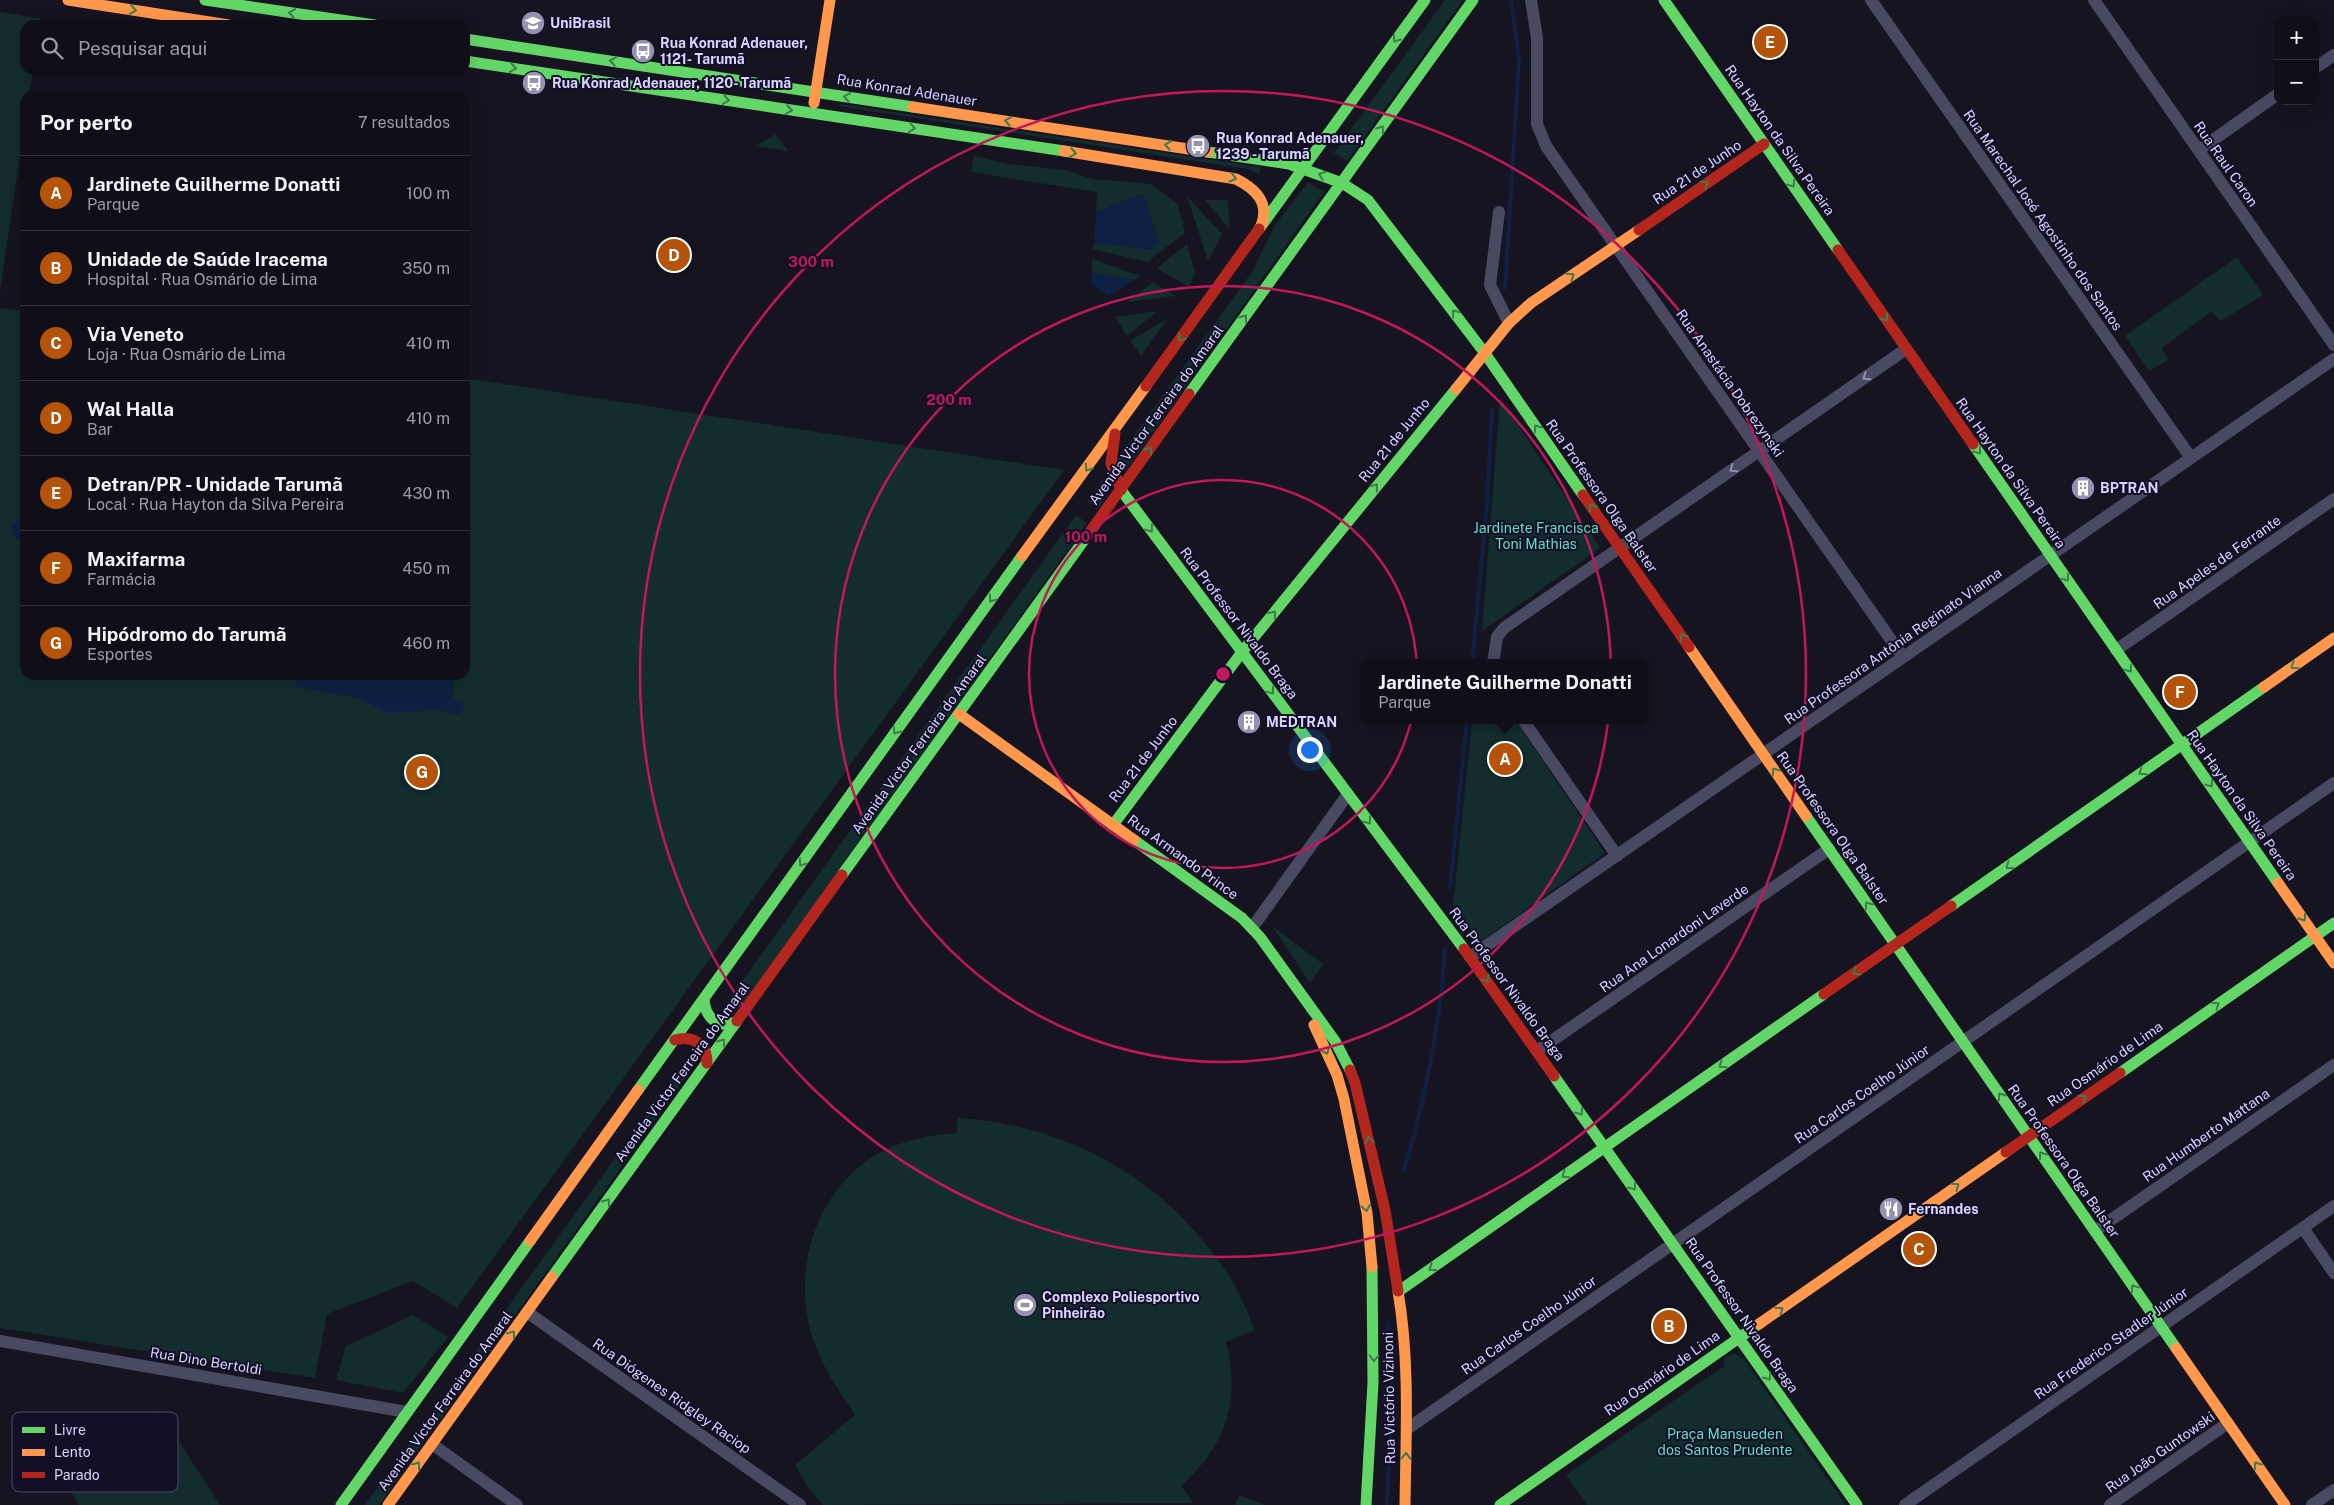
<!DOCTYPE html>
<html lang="pt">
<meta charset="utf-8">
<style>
:root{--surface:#100f19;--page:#191822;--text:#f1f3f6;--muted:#9c9ca2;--line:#302f38;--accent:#b45309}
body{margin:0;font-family:"Public Sans",sans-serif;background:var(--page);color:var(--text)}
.controls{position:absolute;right:15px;top:15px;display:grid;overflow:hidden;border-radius:10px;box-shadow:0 5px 20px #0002}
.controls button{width:45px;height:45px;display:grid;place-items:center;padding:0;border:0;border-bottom:1px solid var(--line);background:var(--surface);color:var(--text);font:25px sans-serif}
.you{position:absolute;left:1309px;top:749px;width:18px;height:18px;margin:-12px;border:4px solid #fff;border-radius:50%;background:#1a73e8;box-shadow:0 0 0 8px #1a73e833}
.badge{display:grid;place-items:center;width:32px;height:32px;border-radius:50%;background:var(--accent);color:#fff;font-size:16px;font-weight:700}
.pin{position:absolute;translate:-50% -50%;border:2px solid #fff;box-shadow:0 1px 5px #0006}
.popup{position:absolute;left:1361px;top:659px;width:288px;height:65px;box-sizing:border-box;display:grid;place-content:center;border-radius:10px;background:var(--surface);filter:drop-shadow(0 1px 4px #0005);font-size:16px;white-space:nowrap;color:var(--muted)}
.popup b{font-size:19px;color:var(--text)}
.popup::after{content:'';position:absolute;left:50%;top:100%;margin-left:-10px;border:10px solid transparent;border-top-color:var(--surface)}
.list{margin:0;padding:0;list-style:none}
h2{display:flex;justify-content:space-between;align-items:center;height:65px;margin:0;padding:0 20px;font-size:21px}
h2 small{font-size:16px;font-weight:400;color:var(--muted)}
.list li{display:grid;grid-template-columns:32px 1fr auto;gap:15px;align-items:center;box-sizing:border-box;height:75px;padding:0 20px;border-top:1px solid var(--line)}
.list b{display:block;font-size:19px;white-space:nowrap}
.list p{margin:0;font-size:16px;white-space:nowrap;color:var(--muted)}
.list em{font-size:16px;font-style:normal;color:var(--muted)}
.icon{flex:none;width:28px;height:28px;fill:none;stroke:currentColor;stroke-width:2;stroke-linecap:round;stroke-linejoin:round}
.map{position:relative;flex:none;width:2334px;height:1505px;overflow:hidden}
.search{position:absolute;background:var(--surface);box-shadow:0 5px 20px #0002;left:20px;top:20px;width:450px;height:55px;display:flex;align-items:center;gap:12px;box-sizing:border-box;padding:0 18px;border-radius:15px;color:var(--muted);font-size:19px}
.panel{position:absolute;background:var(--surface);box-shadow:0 5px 20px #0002;left:20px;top:90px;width:450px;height:590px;border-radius:15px}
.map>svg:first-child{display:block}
.green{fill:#132c2d}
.water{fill:#0d2144}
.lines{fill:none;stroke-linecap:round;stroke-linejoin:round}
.stream{stroke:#0d2144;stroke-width:4}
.street{stroke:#4a4962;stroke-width:12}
.fast{stroke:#63d668;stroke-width:11}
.slow{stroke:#ff974d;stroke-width:11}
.jam{stroke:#b3261e;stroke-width:11}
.oneway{stroke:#3f7c4a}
.oneway2{stroke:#928eb0}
.ring{fill:none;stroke:#c2185b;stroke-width:2.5}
.labels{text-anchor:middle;stroke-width:4;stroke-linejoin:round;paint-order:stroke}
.poi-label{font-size:14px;font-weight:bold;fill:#d9d4ff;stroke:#130f26;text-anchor:start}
.street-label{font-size:14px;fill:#d9d4ff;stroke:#130f26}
.park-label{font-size:14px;fill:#5fe0c0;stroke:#130f26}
.key{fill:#130f26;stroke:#4e4a67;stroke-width:1}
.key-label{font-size:14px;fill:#d9d4ff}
.centre{fill:#c2185b;stroke:#130f26;stroke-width:2.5}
.ring-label{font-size:15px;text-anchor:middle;font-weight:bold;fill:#c2185b;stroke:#130f26;stroke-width:4;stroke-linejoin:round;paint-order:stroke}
</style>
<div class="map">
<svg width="2334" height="1505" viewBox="0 0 2334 1505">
<rect width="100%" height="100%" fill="#161421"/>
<path class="green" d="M1445,0H1463L1347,161L1334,153Z
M0,12L41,19L40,25H25V70H33L29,95H25V123L0,291Z
M840,104L1261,167L1259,174L1247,169L839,106Z
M775,134L788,151L756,146Z
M974,156L1008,164L1065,170L1093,179L1151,184L1178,205L1185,233L1147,262L1093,249L1094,242L1149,249L1159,242L1143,194L1096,212L1097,192L971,172Z
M1308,182L1324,192L1124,473L1117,459L1252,272L1275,225Z
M1187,196L1222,234L1208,261Z
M1205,200H1228L1230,230Z
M1187,244L1195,273L1189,287L1157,268Z
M2237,257L2263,295L2221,321L2211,312L2162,348L2168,360L2149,371L2125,336Z
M1092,259L1141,276L1134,280L1092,273Z
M1153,282L1176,296L1127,302Z
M0,308L25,311V675H465V378L1064,470L457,1308L413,1281L327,1314L315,1378L0,1328Z
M1158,311L1127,336L1115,317Z
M1168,318L1141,356L1130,341Z
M1500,398L1600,548L1482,631Z
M1103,479L1107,496L1098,509L1087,501Z
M1076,515L1087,523L739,1009L728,1001Z
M1472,720H1515L1605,853L1480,942L1453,906Z
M1273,927L1323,964L1310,983Z
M688,1057L696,1063L379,1505H365Z
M958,1118C1071,1125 1168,1181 1229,1276C1240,1292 1247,1312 1255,1330L1226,1342C1241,1400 1226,1446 1181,1486L1194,1503L823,1505L809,1489L795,1465L855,1415C840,1392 823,1369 814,1342C792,1280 810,1204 864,1163C891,1142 924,1136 957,1133Z
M413,1315L448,1337L403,1393L336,1380L346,1346Z
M1734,1353L1744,1359L1846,1505H1587L1566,1475L1724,1366V1358Z
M159,1410L220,1505H79L60,1474Z
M1239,1495L1265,1505H1235Z"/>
<path class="water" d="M1143,194L1159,242L1149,249L1094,242L1096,212Z
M1092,273L1134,280L1109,296L1091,284Z
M25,520V544L17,539L12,527L16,521Z
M295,675H454L453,700L465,704L460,715L438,710L387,713L361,699L295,686Z"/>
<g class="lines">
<path class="stream" d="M1505,288L1519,60L1511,0
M1472,663L1487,504L1492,410
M1450,888L1467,720
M1404,1170C1426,1097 1440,1025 1445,949
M1387,1505L1392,1390L1388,1323"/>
<path class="street" d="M1531,0L1537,38V124L1546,146L1903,657
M1871,0L2191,458
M2094,0L2334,345
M2315,68L2334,55
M2199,150L2278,94
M1499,212L1490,285L1509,323
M2116,650L2334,499
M1493,663L1497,637L1504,628L1906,349
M1523,720L1617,856
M1252,928L1348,794
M1470,957L2334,359
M1537,1051L1829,849
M2303,1228L2334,1273
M2095,1231L2334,1065
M527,1312L800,1505
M0,1341L407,1412
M1407,1429L2334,783
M432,1444L517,1505
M1905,1505L2334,1206
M2110,1505L2228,1423
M2312,1505L2334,1490"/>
<path class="fast" d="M205,0L375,25
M1664,0L1838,250
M465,39L913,107
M465,61L1064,151
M1208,152L1289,164L1342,183L1368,200L1484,352L1583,495
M1259,229L1425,0
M1189,394L1473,0
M1973,444L2278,883
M1121,490L1464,949
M1806,816L2176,1348
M1113,825L1242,652L1456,389
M1134,840L1242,918L1260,937L1335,1041L1350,1070
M842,875L1087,536
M1951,906L2264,687
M704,999C705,1018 718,1029 736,1022
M2120,1073L2334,923
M1554,1076L1857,1505
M638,1090L1022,556
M552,1277L737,1021
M1399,1291L1824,994
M341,1505L530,1241
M1366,1505L1373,1383L1372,1267
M1500,1505L1759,1324"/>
<path class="slow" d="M68,0L229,25
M814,103L830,0
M913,107L1208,152
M1064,151L1236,179C1256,189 1270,203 1261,226
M1456,389L1509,323L1531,303L1639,230
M1022,556L1146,386
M1689,647L1806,816
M2264,687L2334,638
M959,714L1134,840
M2278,883L2334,963
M1314,1025L1337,1075L1344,1099L1367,1213L1372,1267
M530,1241L638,1090
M1398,1291C1410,1362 1406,1433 1405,1505
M1759,1324L2006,1152
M2176,1348L2285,1505
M388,1505L552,1277"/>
<path class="jam" d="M1639,230L1764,144
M1838,250L1973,444
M1146,386L1259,229
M1115,434L1111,463L1121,490
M1583,495L1689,647
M1087,536L1189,394
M1464,949L1554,1076
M1824,994L1951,906
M737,1021L842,875
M675,1040C693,1035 707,1044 707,1063
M1350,1070L1355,1083L1385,1210L1398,1291
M2006,1152L2120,1073"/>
</g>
<defs><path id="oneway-chevron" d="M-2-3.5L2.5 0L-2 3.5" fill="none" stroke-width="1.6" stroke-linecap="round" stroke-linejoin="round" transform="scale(1.25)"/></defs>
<g class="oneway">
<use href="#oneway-chevron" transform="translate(133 10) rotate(9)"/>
<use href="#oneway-chevron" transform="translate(292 13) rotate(-172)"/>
<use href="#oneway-chevron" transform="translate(1396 39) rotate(126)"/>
<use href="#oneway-chevron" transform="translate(613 61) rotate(-171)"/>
<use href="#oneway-chevron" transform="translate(513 68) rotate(9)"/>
<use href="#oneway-chevron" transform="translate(847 97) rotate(-171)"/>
<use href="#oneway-chevron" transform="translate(726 100) rotate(9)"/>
<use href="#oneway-chevron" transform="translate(789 110) rotate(9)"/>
<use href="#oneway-chevron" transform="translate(1008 121) rotate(-171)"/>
<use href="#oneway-chevron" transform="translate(912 128) rotate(9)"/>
<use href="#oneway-chevron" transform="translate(1381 129) rotate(-54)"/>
<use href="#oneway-chevron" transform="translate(1168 145) rotate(-171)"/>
<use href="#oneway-chevron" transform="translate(1073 153) rotate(9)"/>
<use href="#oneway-chevron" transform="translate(1322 175) rotate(-159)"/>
<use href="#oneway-chevron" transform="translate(1233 178) rotate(16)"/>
<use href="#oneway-chevron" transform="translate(1705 184) rotate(-34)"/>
<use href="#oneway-chevron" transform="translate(1792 184) rotate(55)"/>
<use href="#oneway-chevron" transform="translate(1571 276) rotate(-34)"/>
<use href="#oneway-chevron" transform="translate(1455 313) rotate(-127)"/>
<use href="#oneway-chevron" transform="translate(1244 318) rotate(-54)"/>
<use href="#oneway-chevron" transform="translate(1885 318) rotate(55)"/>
<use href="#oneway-chevron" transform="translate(1181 338) rotate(126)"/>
<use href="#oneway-chevron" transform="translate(1537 428) rotate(-125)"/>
<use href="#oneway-chevron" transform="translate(1149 450) rotate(-54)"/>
<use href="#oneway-chevron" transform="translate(1978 451) rotate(55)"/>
<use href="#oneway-chevron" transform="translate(1088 468) rotate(126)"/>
<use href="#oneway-chevron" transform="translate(1375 487) rotate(-51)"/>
<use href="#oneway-chevron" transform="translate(1592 507) rotate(-125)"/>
<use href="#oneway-chevron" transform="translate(1150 529) rotate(53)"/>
<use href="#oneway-chevron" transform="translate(2066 578) rotate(55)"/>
<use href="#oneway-chevron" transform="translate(992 599) rotate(126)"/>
<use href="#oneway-chevron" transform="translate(1273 614) rotate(-51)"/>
<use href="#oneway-chevron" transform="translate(1683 637) rotate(-125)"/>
<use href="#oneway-chevron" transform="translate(2294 666) rotate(145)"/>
<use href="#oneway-chevron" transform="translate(2129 669) rotate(55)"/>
<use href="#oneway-chevron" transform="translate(1271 691) rotate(53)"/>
<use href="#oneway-chevron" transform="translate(896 731) rotate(126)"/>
<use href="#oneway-chevron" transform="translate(1775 771) rotate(-125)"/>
<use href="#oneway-chevron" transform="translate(2142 772) rotate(145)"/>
<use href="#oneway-chevron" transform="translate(2210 784) rotate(55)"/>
<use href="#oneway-chevron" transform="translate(1368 821) rotate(53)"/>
<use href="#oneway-chevron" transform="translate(802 863) rotate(126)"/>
<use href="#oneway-chevron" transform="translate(2009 866) rotate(145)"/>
<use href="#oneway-chevron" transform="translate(1868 905) rotate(-125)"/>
<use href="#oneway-chevron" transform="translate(2303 918) rotate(55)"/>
<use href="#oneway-chevron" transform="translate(1856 972) rotate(145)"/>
<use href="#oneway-chevron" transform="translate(1486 979) rotate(55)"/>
<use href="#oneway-chevron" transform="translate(2216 1005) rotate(-35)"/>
<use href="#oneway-chevron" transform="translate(722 1042) rotate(-54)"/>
<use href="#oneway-chevron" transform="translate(1326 1051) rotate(66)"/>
<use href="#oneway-chevron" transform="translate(1722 1065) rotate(145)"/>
<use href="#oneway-chevron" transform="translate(2001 1096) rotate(-125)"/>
<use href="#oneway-chevron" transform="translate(2083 1098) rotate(-35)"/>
<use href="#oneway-chevron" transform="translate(1580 1112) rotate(55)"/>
<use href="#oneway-chevron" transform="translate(1369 1140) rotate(-102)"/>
<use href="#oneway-chevron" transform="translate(2042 1155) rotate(-125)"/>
<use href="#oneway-chevron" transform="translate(1565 1175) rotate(145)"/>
<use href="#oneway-chevron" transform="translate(1956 1186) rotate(-35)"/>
<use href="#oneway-chevron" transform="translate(1633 1187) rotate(55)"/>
<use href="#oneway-chevron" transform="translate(607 1202) rotate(-54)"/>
<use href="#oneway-chevron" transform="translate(1366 1208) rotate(80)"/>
<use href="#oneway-chevron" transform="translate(1432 1268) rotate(145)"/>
<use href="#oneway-chevron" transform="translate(2134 1288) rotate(-125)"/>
<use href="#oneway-chevron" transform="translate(1780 1310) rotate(-35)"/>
<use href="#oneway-chevron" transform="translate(512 1334) rotate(-54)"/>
<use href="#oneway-chevron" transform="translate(1374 1358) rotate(92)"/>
<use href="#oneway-chevron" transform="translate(1768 1377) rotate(55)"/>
<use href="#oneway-chevron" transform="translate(1406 1456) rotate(-88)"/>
<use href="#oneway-chevron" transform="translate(417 1465) rotate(-54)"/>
<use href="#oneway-chevron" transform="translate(2257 1465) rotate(-125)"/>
</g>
<g class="oneway2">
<use href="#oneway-chevron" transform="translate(1866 377) rotate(145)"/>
<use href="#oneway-chevron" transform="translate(1733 469) rotate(145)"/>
</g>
<g class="ring">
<circle cx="1223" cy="674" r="194"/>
<circle cx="1223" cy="674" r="388"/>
<circle cx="1223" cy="674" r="583"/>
</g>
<defs>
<g id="university-disc" transform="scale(1.25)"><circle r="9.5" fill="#9591b1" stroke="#130f26"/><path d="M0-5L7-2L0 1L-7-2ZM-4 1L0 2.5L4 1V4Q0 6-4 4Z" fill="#fff"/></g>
<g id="bus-disc" transform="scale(1.25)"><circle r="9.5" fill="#9591b1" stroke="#130f26"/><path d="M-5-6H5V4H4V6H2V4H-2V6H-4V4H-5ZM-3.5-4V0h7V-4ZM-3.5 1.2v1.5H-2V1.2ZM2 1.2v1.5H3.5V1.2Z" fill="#fff"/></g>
<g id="building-disc" transform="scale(1.25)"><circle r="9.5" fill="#9591b1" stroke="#130f26"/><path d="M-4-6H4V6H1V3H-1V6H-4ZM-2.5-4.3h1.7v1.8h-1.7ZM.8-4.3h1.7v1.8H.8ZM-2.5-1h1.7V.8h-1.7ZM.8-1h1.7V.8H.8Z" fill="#fff"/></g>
<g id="restaurant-disc" transform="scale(1.25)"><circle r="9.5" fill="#9591b1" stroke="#130f26"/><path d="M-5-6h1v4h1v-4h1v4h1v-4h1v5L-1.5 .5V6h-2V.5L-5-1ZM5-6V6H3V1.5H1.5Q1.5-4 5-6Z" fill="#fff"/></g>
<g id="stadium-disc" transform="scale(1.25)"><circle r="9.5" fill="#9591b1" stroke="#130f26"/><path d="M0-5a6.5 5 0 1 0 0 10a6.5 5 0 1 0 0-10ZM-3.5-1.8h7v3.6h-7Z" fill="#fff"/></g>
</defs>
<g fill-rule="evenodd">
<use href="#university-disc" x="533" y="23"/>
<use href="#bus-disc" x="643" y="51"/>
<use href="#bus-disc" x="534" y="83"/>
<use href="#bus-disc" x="1198" y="146"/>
<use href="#building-disc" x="2083" y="488"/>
<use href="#building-disc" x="1249" y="722"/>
<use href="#restaurant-disc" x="1891" y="1209"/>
<use href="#stadium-disc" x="1025" y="1305"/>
</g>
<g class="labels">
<g class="poi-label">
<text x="550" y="28">UniBrasil</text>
<text x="660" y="48">Rua Konrad Adenauer,<tspan x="660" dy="16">1121- Tarumã</tspan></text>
<text x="552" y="88">Rua Konrad Adenauer, 1120- Tarumã</text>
<text x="1216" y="143">Rua Konrad Adenauer,<tspan x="1216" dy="16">1239 - Tarumã</tspan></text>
<text x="2100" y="493">BPTRAN</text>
<text x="1266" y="727">MEDTRAN</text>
<text x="1908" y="1214">Fernandes</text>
<text x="1042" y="1302">Complexo Poliesportivo<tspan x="1042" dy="16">Pinheirão</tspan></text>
</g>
<g class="street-label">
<text transform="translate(907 90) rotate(9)" y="5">Rua Konrad Adenauer</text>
<text transform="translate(1780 140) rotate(55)" y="5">Rua Hayton da Silva Pereira</text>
<text transform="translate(2226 164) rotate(55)" y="5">Rua Raul Caron</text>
<text transform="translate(1697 172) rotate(-34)" y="5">Rua 21 de Junho</text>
<text transform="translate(2043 220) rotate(55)" y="5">Rua Marechal José Agostinho dos Santos</text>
<text transform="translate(1730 383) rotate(55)" y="5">Rua Anastácia Dobrezynski</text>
<text transform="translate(1156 415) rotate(-54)" y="5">Avenida Victor Ferreira do Amaral</text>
<text transform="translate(1394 440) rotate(-51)" y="5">Rua 21 de Junho</text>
<text transform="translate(2011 473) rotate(55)" y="5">Rua Hayton da Silva Pereira</text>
<text transform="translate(1602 496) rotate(55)" y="5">Rua Professora Olga Balster</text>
<text transform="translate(2217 562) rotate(-35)" y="5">Rua Apeles de Ferrante</text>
<text transform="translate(1239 623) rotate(53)" y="5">Rua Professor Nivaldo Braga</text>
<text transform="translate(1893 646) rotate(-35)" y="5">Rua Professora Antônia Reginato Vianna</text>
<text transform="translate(919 744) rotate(-54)" y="5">Avenida Victor Ferreira do Amaral</text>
<text transform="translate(1143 759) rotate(-53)" y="5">Rua 21 de Junho</text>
<text transform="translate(2242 805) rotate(55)" y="5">Rua Hayton da Silva Pereira</text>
<text transform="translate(1833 828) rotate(55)" y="5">Rua Professora Olga Balster</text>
<text transform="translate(1183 857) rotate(36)" y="5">Rua Armando Prince</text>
<text transform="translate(1674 938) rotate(-35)" y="5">Rua Ana Lonardoni Laverde</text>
<text transform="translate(1507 984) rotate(54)" y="5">Rua Professor Nivaldo Braga</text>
<text transform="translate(2105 1064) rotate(-35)" y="5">Rua Osmário de Lima</text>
<text transform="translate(682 1072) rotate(-54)" y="5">Avenida Victor Ferreira do Amaral</text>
<text transform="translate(1862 1094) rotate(-35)" y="5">Rua Carlos Coelho Júnior</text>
<text transform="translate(2206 1135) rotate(-35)" y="5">Rua Humberto Mattana</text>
<text transform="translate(2064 1161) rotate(55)" y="5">Rua Professora Olga Balster</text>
<text transform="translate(1742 1315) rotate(55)" y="5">Rua Professor Nivaldo Braga</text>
<text transform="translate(1529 1325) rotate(-35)" y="5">Rua Carlos Coelho Júnior</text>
<text transform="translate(2111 1343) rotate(-35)" y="5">Rua Frederico Stadler Júnior</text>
<text transform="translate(206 1361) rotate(9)" y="5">Rua Dino Bertoldi</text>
<text transform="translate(1662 1373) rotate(-35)" y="5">Rua Osmário de Lima</text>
<text transform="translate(672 1396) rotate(35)" y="5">Rua Diógenes Ridgley Raciop</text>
<text transform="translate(1389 1398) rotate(-91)" y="5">Rua Victório Vizinoni</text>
<text transform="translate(445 1401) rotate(-54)" y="5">Avenida Victor Ferreira do Amaral</text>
<text transform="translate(2160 1452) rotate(-35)" y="5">Rua João Guntowski</text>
</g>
<g class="park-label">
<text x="1536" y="533">Jardinete Francisca<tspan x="1536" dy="16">Toni Mathias</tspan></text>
<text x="1725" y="1439">Praça Mansueden<tspan x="1725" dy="16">dos Santos Prudente</tspan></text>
</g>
</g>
<rect x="12" y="1412" width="166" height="80" rx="8" class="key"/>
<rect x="22" y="1427" width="23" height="6" fill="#63d668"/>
<rect x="22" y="1449" width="23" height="7" fill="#ff974d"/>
<rect x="22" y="1472" width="23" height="6" fill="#b3261e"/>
<g class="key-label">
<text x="54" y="1435">Livre</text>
<text x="54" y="1457">Lento</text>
<text x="54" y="1480">Parado</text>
</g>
<circle cx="1223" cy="674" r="8" class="centre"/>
<g class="ring-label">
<text x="811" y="267">300 m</text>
<text x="949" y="405">200 m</text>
<text x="1086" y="542">100 m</text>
</g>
</svg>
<div class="controls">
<button>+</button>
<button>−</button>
</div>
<div class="you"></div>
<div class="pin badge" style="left:1505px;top:759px">A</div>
<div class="popup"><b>Jardinete Guilherme Donatti</b>Parque</div>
<div class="pin badge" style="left:1669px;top:1326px">B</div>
<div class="pin badge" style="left:1919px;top:1249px">C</div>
<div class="pin badge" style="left:674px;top:255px">D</div>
<div class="pin badge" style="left:1770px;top:42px">E</div>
<div class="pin badge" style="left:2180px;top:692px">F</div>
<div class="pin badge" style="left:422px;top:772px">G</div>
<div class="search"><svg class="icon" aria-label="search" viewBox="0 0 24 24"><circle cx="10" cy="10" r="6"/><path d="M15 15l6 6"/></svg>Pesquisar aqui</div>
<section class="panel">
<h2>Por perto<small>7 resultados</small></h2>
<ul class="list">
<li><span class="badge">A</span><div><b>Jardinete Guilherme Donatti</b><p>Parque</p></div><em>100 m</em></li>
<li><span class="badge">B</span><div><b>Unidade de Saúde Iracema</b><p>Hospital · Rua Osmário de Lima</p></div><em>350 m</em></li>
<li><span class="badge">C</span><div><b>Via Veneto</b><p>Loja · Rua Osmário de Lima</p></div><em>410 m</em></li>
<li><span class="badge">D</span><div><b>Wal Halla</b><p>Bar</p></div><em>410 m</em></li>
<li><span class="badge">E</span><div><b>Detran/PR - Unidade Tarumã</b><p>Local · Rua Hayton da Silva Pereira</p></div><em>430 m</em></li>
<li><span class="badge">F</span><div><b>Maxifarma</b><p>Farmácia</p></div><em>450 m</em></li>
<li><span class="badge">G</span><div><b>Hipódromo do Tarumã</b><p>Esportes</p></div><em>460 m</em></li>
</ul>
</section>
</div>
